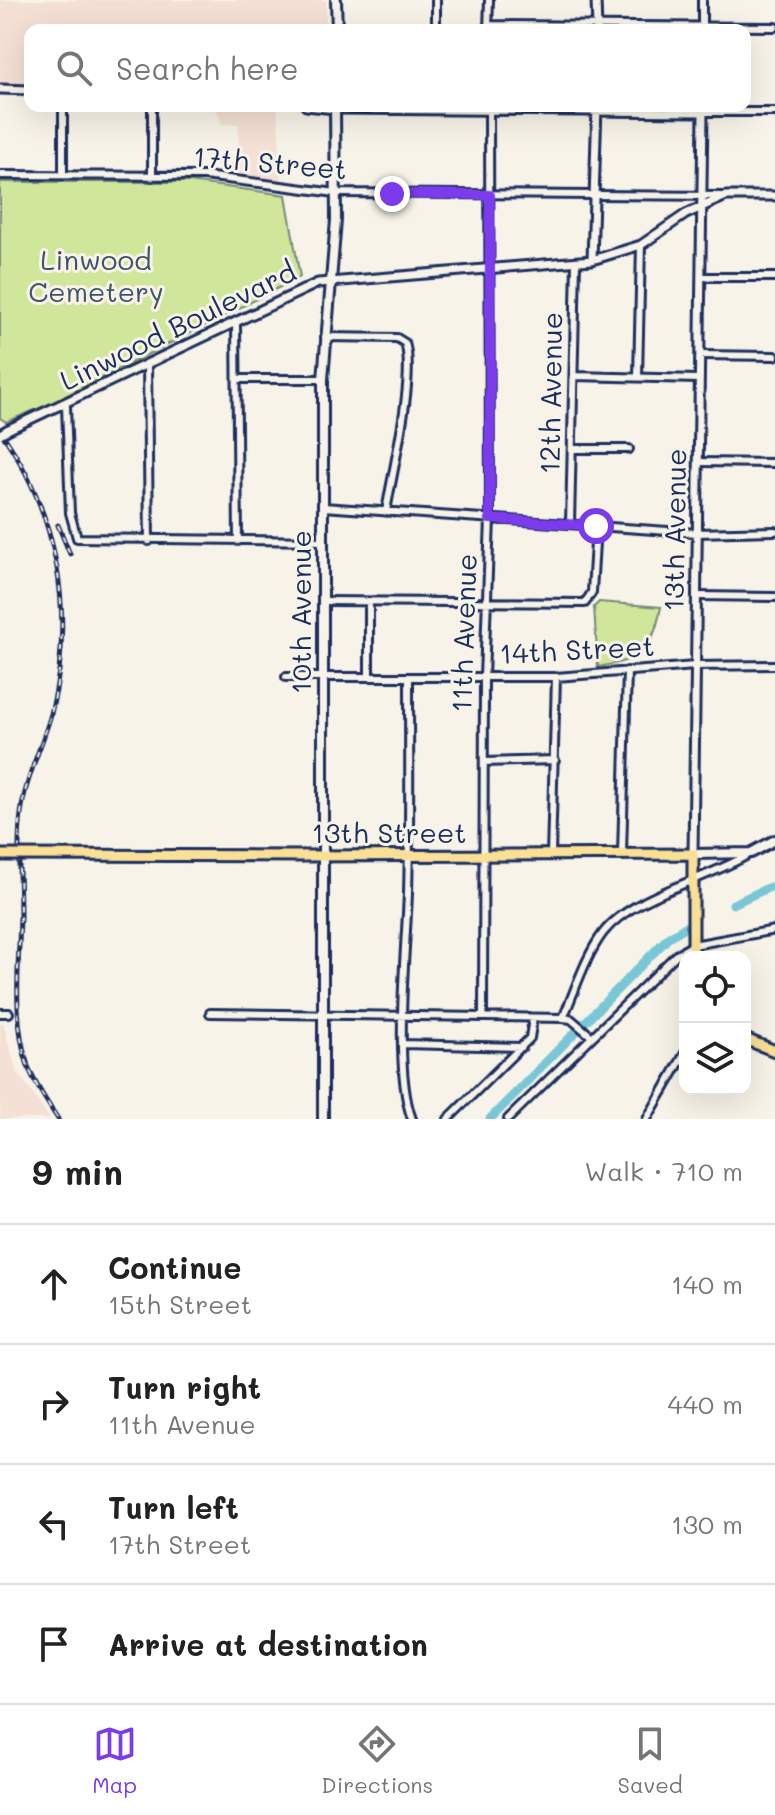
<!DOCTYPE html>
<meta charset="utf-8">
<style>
:root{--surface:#fff;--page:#f6f6f6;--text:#222;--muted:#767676;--line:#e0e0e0;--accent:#7c3aed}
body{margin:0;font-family:Mali,sans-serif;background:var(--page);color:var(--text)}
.controls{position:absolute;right:24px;bottom:24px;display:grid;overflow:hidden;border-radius:16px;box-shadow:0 8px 32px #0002}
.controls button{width:72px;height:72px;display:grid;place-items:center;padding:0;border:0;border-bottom:2px solid var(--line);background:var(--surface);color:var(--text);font:40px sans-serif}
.stop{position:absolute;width:24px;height:24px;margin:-18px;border:6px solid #7c3aed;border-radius:50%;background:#fff}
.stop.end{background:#7c3aed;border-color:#fff;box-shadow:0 2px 8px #0008}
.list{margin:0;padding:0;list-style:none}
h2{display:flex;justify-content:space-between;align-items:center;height:104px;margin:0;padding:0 32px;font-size:34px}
h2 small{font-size:26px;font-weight:400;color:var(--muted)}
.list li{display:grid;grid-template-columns:52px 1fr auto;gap:24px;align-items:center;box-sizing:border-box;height:120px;padding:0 32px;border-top:2px solid var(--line)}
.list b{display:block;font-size:30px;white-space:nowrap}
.list p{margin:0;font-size:26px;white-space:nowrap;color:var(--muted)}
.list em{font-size:26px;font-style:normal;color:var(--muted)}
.icon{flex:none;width:44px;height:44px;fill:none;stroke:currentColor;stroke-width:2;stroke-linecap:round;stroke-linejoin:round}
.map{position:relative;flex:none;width:775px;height:1119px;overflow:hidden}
.search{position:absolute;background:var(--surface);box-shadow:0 8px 32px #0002;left:24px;right:24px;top:24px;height:88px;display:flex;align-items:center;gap:20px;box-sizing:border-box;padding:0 28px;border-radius:16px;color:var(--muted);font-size:30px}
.sheet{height:584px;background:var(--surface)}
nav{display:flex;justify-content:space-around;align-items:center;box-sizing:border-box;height:112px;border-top:2px solid var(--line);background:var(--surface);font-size:22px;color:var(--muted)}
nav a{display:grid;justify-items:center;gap:4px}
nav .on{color:var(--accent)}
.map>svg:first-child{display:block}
.built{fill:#f4e0d4}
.green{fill:#d0e69b;stroke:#768a7c;stroke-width:2}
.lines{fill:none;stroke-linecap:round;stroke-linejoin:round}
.river{stroke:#79c7d6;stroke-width:9}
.minor-casing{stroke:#1b2f5e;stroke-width:12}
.tertiary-casing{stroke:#1b2f5e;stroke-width:13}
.secondary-casing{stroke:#1b2f5e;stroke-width:14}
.primary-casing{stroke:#1b2f5e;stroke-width:15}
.minor{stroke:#f7f3e8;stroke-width:6}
.tertiary{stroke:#f7f3e8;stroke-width:7}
.secondary{stroke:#f7f3e8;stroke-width:8}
.primary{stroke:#fadf96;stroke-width:9}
.rail-casing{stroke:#1b2f5e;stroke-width:5}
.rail{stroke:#f7f3e8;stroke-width:2;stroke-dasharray:6;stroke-linecap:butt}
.tertiary-bridge-casing{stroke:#1b2f5e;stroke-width:13;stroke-linecap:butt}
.primary-bridge-casing{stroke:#1b2f5e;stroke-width:15;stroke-linecap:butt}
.tertiary-bridge{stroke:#f7f3e8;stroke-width:7}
.primary-bridge{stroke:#fadf96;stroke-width:9}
.route{stroke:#7c3aed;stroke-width:10}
.labels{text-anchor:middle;stroke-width:6;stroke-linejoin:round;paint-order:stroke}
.street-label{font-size:28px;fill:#1b2f5e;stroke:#f7f3e8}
.park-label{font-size:28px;fill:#3f546a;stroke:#f7f3e8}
</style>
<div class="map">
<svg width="775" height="1119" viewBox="0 0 775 1119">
<rect width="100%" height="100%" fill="#f7f3e8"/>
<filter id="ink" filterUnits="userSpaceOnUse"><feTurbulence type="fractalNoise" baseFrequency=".0125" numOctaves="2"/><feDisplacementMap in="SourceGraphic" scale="16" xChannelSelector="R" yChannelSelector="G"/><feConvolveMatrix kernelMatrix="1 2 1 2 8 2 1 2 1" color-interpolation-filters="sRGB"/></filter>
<g filter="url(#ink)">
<path class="built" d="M0,0H326V30H30V85L0,84Z
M215,106H277L282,184L240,179L238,124H222Z
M0,1023H3L16,1070L50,1119H0Z"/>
<path class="green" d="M0,182H189L286,195L300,277L54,402L6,422L0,418Z
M599,602L661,607C653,650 641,660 598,667L594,607Z"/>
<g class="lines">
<path class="river" d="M733,904L770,887
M490,1119L669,937L685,927"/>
<g class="minor-casing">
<path id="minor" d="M488,25L775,27
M436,30V0
M488,30L489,0
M702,30V0
M703,106V112H775
M0,175L204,176L336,193L723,196
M63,175V106
M152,177V106
M701,277H775
M236,322L238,541
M325,337L397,338L405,343C416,377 392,473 386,512
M700,355L775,356
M147,365L149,541
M574,376L699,379
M638,377L641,245
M239,379H323
M66,406L70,513L77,538L322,541
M572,449H629
M698,462L775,463
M323,507L697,533L775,531
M570,524L576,263
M696,596L775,597
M323,601L585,603L592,592L596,526
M286,677H556L695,666L775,665
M369,677V602
M409,677C409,749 410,821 408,893C406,949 393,1070 412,1119
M484,762L555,760
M622,854L627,671
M551,855L556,677
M0,1013H9
M210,1013L563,1018L571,1019L591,1036
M483,1017L484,677L490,519L489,106
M563,1018C575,991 585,957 603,933C632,895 710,879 751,853
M404,1044L522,1047
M448,1119L530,1038L533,1018
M508,1119L676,955L693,945L775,930
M647,1119L685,1053"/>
</g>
<g class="tertiary-casing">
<path id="tertiary" d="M596,0L597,30
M0,89L30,90
M306,106L335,109L703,112L693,854
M592,260L597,106
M7,430L318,283L592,260L641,245L686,214L726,196H775"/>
</g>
<g class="secondary-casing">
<path id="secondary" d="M336,0L337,30
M693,854L751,853L775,840
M323,1119V379L336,220L335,106"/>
</g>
<g class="primary-casing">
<path id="primary" d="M303,856L693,854V957
M745,1039L775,1051"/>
</g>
<use href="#minor" class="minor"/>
<use href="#tertiary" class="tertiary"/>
<use href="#secondary" class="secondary"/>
<use href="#primary" class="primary"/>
<g class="rail-casing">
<path id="rail" d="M0,431C59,513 75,615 51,714C43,743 29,771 23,801C16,838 20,878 20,916C19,965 12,1019 28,1066C35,1085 47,1102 58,1119
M58,525L70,554"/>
</g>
<use href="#rail" class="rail"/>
<g class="tertiary-bridge-casing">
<path id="tertiary-bridge" d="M0,434L7,430"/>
</g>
<g class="primary-bridge-casing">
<path id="primary-bridge" d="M0,855L303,856"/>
</g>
<use href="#tertiary-bridge" class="tertiary-bridge"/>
<use href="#primary-bridge" class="primary-bridge"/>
</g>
</g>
<g class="lines" filter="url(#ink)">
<path class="route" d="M392,194L490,195V519L596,526"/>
</g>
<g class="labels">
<g class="street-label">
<text transform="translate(270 163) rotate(5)" y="10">17th Street</text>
<text transform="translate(178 326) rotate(-26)" y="10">Linwood Boulevard</text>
<text transform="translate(551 393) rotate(-89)" y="10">12th Avenue</text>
<text transform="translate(675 530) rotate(-89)" y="10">13th Avenue</text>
<text transform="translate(301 612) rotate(-90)" y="10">10th Avenue</text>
<text transform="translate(464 633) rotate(-88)" y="10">11th Avenue</text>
<text transform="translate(577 650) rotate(-3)" y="10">14th Street</text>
<text x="389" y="843">13th Street</text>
</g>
<g class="park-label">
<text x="96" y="270">Linwood<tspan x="96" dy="32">Cemetery</tspan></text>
</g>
</g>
</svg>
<div class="controls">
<button><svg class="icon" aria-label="locate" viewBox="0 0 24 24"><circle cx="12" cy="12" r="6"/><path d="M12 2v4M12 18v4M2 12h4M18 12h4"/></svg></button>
<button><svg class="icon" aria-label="layers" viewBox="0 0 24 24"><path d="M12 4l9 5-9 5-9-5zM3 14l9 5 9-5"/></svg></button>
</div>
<div class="stop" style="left:596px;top:526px"></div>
<div class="stop end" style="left:392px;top:194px"></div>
<div class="search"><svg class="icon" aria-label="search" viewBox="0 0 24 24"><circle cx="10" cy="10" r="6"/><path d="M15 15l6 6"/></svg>Search here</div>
</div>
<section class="sheet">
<h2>9 min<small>Walk · 710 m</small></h2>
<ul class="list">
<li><svg class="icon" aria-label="ahead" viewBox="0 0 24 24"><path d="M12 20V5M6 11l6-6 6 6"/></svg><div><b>Continue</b><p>15th Street</p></div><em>140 m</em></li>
<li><svg class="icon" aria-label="right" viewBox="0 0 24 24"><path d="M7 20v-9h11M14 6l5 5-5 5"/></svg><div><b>Turn right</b><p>11th Avenue</p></div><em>440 m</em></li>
<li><svg class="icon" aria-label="left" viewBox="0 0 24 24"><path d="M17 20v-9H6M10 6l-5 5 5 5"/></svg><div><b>Turn left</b><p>17th Street</p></div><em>130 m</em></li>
<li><svg class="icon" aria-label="arrive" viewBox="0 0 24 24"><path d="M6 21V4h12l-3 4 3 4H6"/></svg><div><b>Arrive at destination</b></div></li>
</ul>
</section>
<nav>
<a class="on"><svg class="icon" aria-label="map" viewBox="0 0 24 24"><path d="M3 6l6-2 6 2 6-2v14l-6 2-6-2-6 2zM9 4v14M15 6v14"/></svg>Map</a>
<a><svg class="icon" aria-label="directions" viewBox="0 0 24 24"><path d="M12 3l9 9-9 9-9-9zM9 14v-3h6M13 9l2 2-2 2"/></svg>Directions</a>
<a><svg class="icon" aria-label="saved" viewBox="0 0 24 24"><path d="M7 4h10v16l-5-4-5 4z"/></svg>Saved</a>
</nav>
